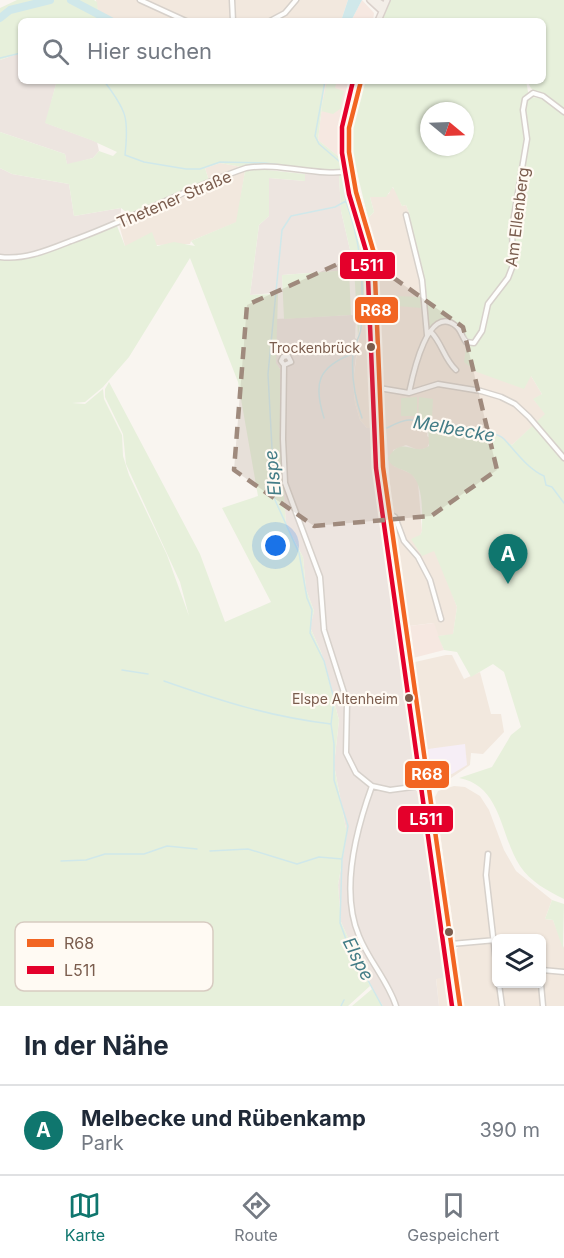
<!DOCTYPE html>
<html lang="de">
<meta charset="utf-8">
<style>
:root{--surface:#fff;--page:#f6f6f7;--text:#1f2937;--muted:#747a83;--line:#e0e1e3;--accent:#0f766e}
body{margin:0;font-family:Inter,sans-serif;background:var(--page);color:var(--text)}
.controls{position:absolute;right:18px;bottom:18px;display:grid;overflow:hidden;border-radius:9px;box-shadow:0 2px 4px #0004}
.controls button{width:54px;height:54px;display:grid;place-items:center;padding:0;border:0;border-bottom:2px solid var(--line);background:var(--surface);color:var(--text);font:30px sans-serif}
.compass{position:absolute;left:420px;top:102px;width:54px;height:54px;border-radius:50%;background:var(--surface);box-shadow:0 2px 4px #0004;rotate:109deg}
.you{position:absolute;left:276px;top:546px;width:21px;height:21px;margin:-15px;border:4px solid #fff;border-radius:50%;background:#1a73e8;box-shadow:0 0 0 9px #1a73e833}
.badge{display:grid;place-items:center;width:39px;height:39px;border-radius:50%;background:var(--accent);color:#fff;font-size:20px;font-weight:700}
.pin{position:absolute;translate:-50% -50px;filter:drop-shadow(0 2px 3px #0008)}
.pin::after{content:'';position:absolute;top:32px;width:21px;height:18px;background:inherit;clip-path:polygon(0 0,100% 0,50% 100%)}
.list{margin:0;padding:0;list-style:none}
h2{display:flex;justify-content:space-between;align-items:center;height:78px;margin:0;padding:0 24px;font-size:26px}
h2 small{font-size:20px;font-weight:400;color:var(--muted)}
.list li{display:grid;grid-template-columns:39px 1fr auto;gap:18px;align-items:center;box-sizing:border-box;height:90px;padding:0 24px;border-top:2px solid var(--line)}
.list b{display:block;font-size:22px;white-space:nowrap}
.list p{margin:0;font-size:20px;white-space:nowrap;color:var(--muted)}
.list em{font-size:20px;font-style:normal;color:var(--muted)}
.icon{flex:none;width:33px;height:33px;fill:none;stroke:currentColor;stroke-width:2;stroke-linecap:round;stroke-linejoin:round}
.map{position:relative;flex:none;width:564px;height:1006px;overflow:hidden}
.search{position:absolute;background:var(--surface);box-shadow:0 2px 4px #0004;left:18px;right:18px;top:18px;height:66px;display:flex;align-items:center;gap:15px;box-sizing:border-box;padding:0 21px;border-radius:9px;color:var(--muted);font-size:22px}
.sheet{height:168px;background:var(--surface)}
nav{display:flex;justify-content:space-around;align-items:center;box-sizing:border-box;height:84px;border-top:2px solid var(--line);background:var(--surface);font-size:16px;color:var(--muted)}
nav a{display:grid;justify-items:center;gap:3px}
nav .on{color:var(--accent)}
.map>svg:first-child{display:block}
.residential{fill:#f2e8de;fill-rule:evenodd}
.commercial{fill:#f6e8e1}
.industrial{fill:#ede5e0}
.education{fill:#f6eef6}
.green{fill:#e7f0db;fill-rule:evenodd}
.water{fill:#d0e8ea}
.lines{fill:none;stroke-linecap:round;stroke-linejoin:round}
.stream{stroke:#d0e8ea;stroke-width:1.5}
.river{stroke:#d0e8ea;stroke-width:8}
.minor-casing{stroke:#d7d1cb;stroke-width:7}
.major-casing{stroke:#dad1cc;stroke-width:8}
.minor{stroke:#fefefd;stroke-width:4}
.major{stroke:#f3eee8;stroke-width:5}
.bus-1-casing{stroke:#fffaf3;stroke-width:9}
.bus-2-casing{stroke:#fffaf3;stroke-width:9}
.bus-1{stroke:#f26522;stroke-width:4.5}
.bus-2{stroke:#e4002b;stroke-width:4.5}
.marked{fill:#9f8a7d;fill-opacity:0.2;stroke:#9f8a7d;stroke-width:4.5;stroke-dasharray:12 8;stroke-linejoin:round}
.bus-dot{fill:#7a5c4d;stroke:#fffaf3;stroke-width:2}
.labels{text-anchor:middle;stroke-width:4.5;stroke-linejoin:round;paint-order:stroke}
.bus-label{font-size:14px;fill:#7a5c4d;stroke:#fffaf3;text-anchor:end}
.street-label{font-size:16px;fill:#7a5c4d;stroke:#fffaf3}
.water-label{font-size:18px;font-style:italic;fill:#437c86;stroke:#fffaf3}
.key{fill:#fffaf3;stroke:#d7cbc1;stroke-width:1.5}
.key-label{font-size:16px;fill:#7a5c4d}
.line-badge{stroke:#fffaf3;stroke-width:2}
.badge-label{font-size:16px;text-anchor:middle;font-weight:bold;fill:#fff}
</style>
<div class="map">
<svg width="564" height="1006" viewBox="0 0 564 1006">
<rect width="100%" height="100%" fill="#f9f5f0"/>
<path class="residential" d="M96,0H348L341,21H106L98,14Z
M220,163L242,167L245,171L237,222L191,241L190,244L125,246L118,221L128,214L209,181L205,168Z
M391,187L396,190L402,206L406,205L410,215L440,323L449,322L531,376L542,394L534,400L546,414L512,445L482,430L428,420L427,436L431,439L427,448L418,450L406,445L393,450L394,466L412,474L418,483L422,531L416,545L436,550L457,607L453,635L438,636L433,623L409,626L392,511L386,428H367L360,420L355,403L353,381L362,318L378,317L377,261L368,218L374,212L370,197L389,194Z
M446,655H452L464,679L480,672L491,714H501L504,732L483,754L471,753L470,765L451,778L432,780L414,668L415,662Z
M454,786L465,787L480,796L489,810L504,850L516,871L552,900L545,919L553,920L564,948V1006H439L436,978L459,975L456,950L459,946L455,940L435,797L438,791ZM496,938H542V984H496Z"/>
<path class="commercial" d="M362,0L374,13L373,21H351Z
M325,81H357L346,121L345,154L338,156L318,140Z
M434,623L444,650L413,658L409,626Z"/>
<path class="industrial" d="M17,54L21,57V81H52L56,84L46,123L97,142L99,151L93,158L67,165L65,154L0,132V60Z
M0,168L12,174L69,184L74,216L121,208V220L38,251L20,256H0Z
M305,174L339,175L341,211L354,267L349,270L282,275L283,292L250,295L259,225L269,216V178L305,181Z
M351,315L356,316L355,338L358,340L353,381L355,403L360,420L367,428H375L379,491L421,777L415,783L416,791H423L451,976L436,979L439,1006H383L367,980L341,922L338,885L347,834L334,765L339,720L321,652L310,627L314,611L306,589L303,557L286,525L280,439V369L276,364V319Z"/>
<path class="education" d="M465,744L467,765L452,774L432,776L428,749Z"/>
<path class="green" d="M17,0H94L97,2L98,14L106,21H21V57L17,54L0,60V8Z
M388,0H564V111C554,99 531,97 528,81H543V21H382Z
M52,81H325L318,140L338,156L345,154L347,167L335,171L261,164L242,167L220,163L205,168L209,181L130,215L121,208L74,216L69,184L12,174L0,168V132L65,154L67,164L93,158L99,151L113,156L117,152L91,140L45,123L56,84Z
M327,81H337L335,88L344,91L340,109L333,114L321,111Z
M364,81H526L529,97L542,98L564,115V899C546,890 531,882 520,866C500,836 502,786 459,778L492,767L511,735L521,727L504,672L493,664L471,677L457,652L444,650L438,636L453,634L457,607L434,551L422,556L411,539L420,535L422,531C422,515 424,489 413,476C406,468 391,470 388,458C403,434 413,457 429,446L428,422C456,425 489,428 512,445L545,414L533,399L542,394L531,376L524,389L477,372L464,362L467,341L458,326L443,322L428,330L424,279L408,217L410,215L406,205L402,206L393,187L386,197H370L374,212L368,218L352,151V131ZM429,111H465V147H429Z
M258,169L305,174V181L269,178V216L259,225L250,295L278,294L276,363L280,369V439L286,525L303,557L306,589L314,611L310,627L321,652L339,720L334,765L347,834L338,885L341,922L370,986L348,1006H0V260L32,257L117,226L125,246L152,232L157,246L174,242L195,246L191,241L236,222L245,171ZM190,258L238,382L258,496L222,508L271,602L225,622L200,554L109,382L105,389V397L123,434L126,464L180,582L189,616L167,555L129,475L123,456L122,435L104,399L103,389L85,404L72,403L85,402L103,387L129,357Z
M339,175H347L367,242L372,317L361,318L358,336L354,267L341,211Z
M349,270L351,315L284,319L282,275Z
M398,296L420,297L421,308L397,306Z
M417,397V416H401V398Z
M419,397L433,399L432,419H418Z
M552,900L564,904L563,949L553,920L545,919Z
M372,989L383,1006H352Z"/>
<path class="water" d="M348,0H362L351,21H341Z"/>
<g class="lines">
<path class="stream" d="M0,58L21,53
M104,81C127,111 129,118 125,155L144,162L186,169H200L220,162L265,163L318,170
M325,81L315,136L319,144L340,162L346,201L335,207L291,216L282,230L268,374L273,467L270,480L275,500L299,553L307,598L312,610L310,633L324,661L334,699L331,724L334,744V780L348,826L342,859L340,923L347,942L382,1006
M346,201C362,247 364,280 361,328C360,338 353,346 353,354C351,376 355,398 362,418
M324,418C313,383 318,367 352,354
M387,428C393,425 402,420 409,420C424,420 495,429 504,439C516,452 528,469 544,476L546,485L552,487L564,503
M122,670L148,674
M164,681C221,701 271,717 331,724
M210,851L248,849L297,864L319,857L342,859
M61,861L86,860L105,854H144L167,846L197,849
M341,1006L344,1000"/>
<path class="river" d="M71,0L111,21
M0,18L10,10L50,0"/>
<g class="minor-casing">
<path id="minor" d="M140,0L186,21
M232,0L233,21
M270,21L285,13L296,0
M406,215L422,280L427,335
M0,257C25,260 48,250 71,241C131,220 186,188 246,168C281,162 316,177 352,171
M431,332C442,343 444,359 456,370
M284,365L291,362L288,356L283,357L281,361L284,365L283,439L285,483L320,577L324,630L347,702L346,753L356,773L372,786L390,790L427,785
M379,388L409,393L438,384L481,391L501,397L515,404L529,417L564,458
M409,393C412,379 427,302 456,326C461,330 462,337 466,342L474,343L482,331L488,304L508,278L513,265L512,228L527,139L523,110L525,99L533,93L543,96L564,112
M389,514L395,517L404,541L418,557L430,580L441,619
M372,786C356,830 340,891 359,936C369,961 388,981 396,1006
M488,854L486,875L496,962
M521,938H524
M451,944L496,940
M542,970L564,972
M499,984L502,1006
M541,984L543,1006"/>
</g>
<g class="major-casing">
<path id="major" d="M370,0L382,11
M376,0L382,4V10
M378,21L387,0
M361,81L349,128V152L356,192L374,253L383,467L460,1006"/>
</g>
<use href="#minor" class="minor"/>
<use href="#major" class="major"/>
<g class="bus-1-casing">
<path id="bus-1" d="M361,81L349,128V152L356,192L374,253L383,467L460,1006"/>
</g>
<g class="bus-2-casing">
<path id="bus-2" d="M353,81L342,127V153L349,194L367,254L376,468L452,1006"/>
</g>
<use href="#bus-1" class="bus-1"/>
<use href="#bus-2" class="bus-2"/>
</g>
<path class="marked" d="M360,254L463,327L497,470L431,516L314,526L234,470L247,305Z"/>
<g class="bus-dot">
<circle cx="371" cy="347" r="5"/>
<circle cx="409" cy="698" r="5"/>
<circle cx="449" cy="932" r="5"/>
</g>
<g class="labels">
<g class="bus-label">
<text x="360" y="353">Trockenbrück</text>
<text x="398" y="704">Elspe Altenheim</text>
</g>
<g class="street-label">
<text transform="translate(174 199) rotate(-23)" y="6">Thetener Straße</text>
<text transform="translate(517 217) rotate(-83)" y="6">Am Ellenberg</text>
</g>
<g class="water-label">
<text transform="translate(454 429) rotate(10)" y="6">Melbecke</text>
<text transform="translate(273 473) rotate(-96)" y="6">Elspe</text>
<text transform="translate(358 959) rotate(63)" y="6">Elspe</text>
</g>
</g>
<rect x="15" y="922" width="198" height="69" rx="9" class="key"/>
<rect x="27" y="939" width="27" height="8" fill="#f26522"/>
<rect x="27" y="966" width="27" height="8" fill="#e4002b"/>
<g class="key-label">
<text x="64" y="949">R68</text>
<text x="64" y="976">L511</text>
</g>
<g class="line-badge">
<rect x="339" y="251" width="57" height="29" rx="6" fill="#e4002b"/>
<rect x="354" y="296" width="45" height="28" rx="6" fill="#f26522"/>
<rect x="404" y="760" width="46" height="29" rx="6" fill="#f26522"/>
<rect x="397" y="805" width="57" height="28" rx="6" fill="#e4002b"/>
</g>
<g class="badge-label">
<text x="367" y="271">L511</text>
<text x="376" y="316">R68</text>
<text x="427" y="780">R68</text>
<text x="426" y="825">L511</text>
</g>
</svg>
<div class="controls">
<button><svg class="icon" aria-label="layers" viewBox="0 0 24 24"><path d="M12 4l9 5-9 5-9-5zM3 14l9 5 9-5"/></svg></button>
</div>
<svg class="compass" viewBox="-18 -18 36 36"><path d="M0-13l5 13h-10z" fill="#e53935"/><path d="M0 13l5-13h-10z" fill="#747a83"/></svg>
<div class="you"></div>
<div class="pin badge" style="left:508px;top:584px">A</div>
<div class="search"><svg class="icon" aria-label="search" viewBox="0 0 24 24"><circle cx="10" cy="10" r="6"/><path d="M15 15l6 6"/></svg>Hier suchen</div>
</div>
<section class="sheet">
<h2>In der Nähe<small></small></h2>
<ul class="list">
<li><span class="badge">A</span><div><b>Melbecke und Rübenkamp</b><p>Park</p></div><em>390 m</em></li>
</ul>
</section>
<nav>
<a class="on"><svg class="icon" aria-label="map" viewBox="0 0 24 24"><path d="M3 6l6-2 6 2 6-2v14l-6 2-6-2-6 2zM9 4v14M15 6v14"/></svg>Karte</a>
<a><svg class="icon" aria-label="directions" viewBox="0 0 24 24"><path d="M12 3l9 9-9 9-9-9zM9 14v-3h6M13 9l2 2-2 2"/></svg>Route</a>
<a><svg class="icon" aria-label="saved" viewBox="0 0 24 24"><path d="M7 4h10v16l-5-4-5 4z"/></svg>Gespeichert</a>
</nav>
